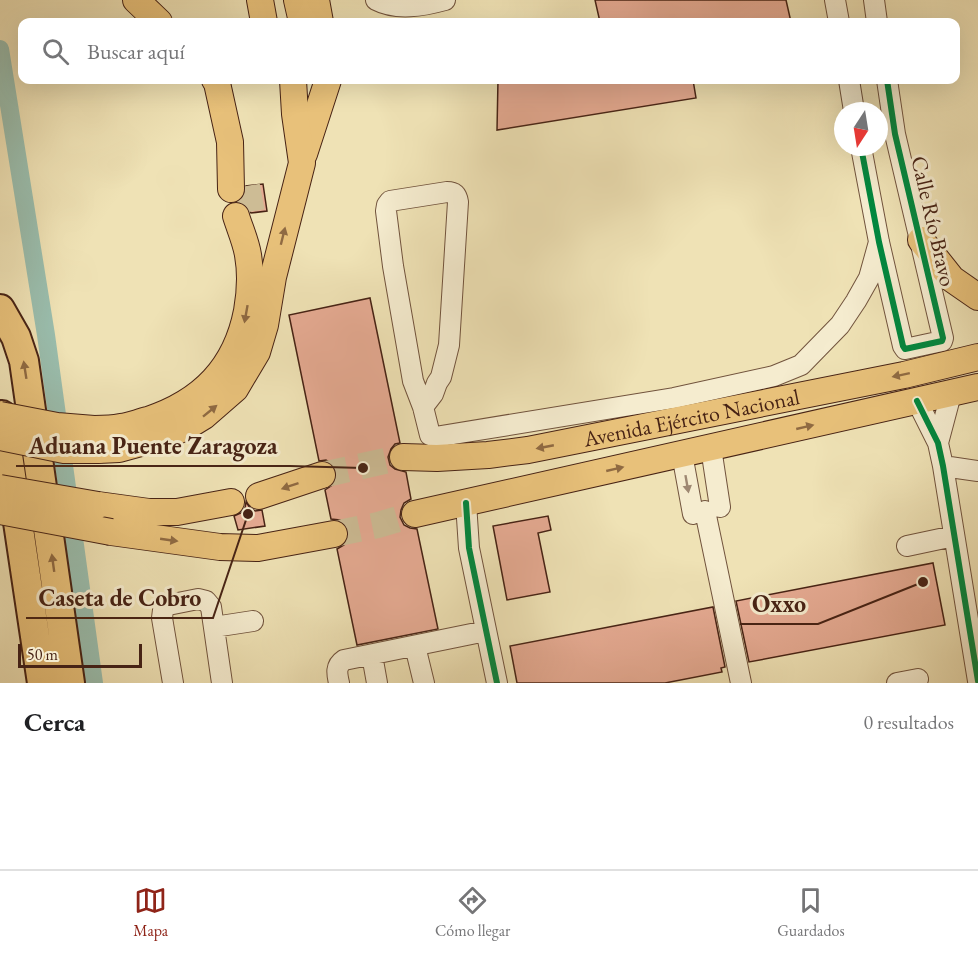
<!DOCTYPE html>
<html lang="es">
<meta charset="utf-8">
<style>
:root{--surface:#fff;--page:#f2f2f2;--text:#202124;--muted:#757577;--line:#e0e0e0;--accent:#8f2418}
body{margin:0;font-family:"EB Garamond",serif;background:var(--page);color:var(--text)}
.compass{position:absolute;left:834px;top:102px;width:54px;height:54px;border-radius:50%;background:var(--surface);box-shadow:0 6px 24px #0002;rotate:192deg}
.scale{position:absolute;left:18px;bottom:15px;width:124px;box-sizing:border-box;padding-left:6px;border:3px solid #472315;border-top:0;font-size:16px;line-height:21px;white-space:nowrap;color:#472315;-webkit-text-stroke:4px #f5eccf;paint-order:stroke}
.list{margin:0;padding:0;list-style:none}
h2{display:flex;justify-content:space-between;align-items:center;height:78px;margin:0;padding:0 24px;font-size:26px}
h2 small{font-size:20px;font-weight:400;color:var(--muted)}
.icon{flex:none;width:33px;height:33px;fill:none;stroke:currentColor;stroke-width:2;stroke-linecap:round;stroke-linejoin:round}
.map{position:relative;flex:none;width:978px;height:683px;overflow:hidden}
.search{position:absolute;background:var(--surface);box-shadow:0 6px 24px #0002;left:18px;right:18px;top:18px;height:66px;display:flex;align-items:center;gap:15px;box-sizing:border-box;padding:0 21px;border-radius:12px;color:var(--muted);font-size:22px}
.sheet{height:186px;background:var(--surface)}
nav{display:flex;justify-content:space-around;align-items:center;box-sizing:border-box;height:84px;border-top:2px solid var(--line);background:var(--surface);font-size:16px;color:var(--muted)}
nav a{display:grid;justify-items:center;gap:3px}
nav .on{color:var(--accent)}
.map>svg:first-child{display:block}
.lines{fill:none;stroke-linecap:round;stroke-linejoin:round}
.canal{stroke:#9abeae;stroke-width:18}
.building{fill:#e5aa92;stroke:#472315;stroke-width:1.5}
.major-tunnel{stroke:#cdbc95;stroke-width:26;stroke-dasharray:26 13;stroke-linecap:butt}
.minor-casing{stroke:#71533d;stroke-width:22}
.major-casing{stroke:#472315;stroke-width:28}
.highway-casing{stroke:#472315;stroke-width:32}
.minor{stroke:#f5eccf;stroke-width:20}
.major{stroke:#e8c17a;stroke-width:26}
.highway{stroke:#e8c17a;stroke-width:28}
.major-bridge-casing{stroke:#472315;stroke-width:28;stroke-linecap:butt}
.major-bridge{stroke:#e8c17a;stroke-width:26}
.cycleway-casing{stroke:#f5eccf;stroke-width:10}
.cycleway{stroke:#00873e;stroke-width:6}
.oneway{fill:#8f6a42}
.oneway2{fill:#9e8872}
.labels{text-anchor:middle;stroke-width:6;stroke-linejoin:round;paint-order:stroke}
.street-label{font-size:22px;fill:#472315;stroke:#f5eccf}
.leader{fill:none;stroke:#472315;stroke-width:2}
.callout-dot{fill:#472315;stroke:#f5eccf;stroke-width:2}
.callout-label{font-size:24px;text-anchor:middle;font-weight:bold;fill:#472315;stroke:#f5eccf;stroke-width:6;stroke-linejoin:round;paint-order:stroke}
</style>
<div class="map">
<svg width="978" height="683" viewBox="0 0 978 683">
<rect width="100%" height="100%" fill="#efe2b5"/>
<filter id="stains"><feTurbulence type="fractalNoise" baseFrequency=".00333" numOctaves="4"/><feColorMatrix values="0 0 0 0 .2 0 0 0 0 .09 0 0 0 0 .02 0 0 0 .5 -.17"/></filter>
<radialGradient id="worn" r=".72"><stop offset=".6" stop-color="#630" stop-opacity="0"/><stop offset="1" stop-color="#630" stop-opacity=".3"/></radialGradient>
<g class="lines">
<path class="canal" d="M0,49L46,335L94,683"/>
</g>
<path class="building" d="M595,0H786L791,22H600Z
M498,80H693L696,98L497,130Z
M263,184L267,211L251,213L246,205L239,201L244,196L246,186Z
M370,298L400,443L395,444L391,449L388,457L390,465L395,469L406,472L411,499L404,503L401,510L400,517L404,525L410,528L417,529L438,629L357,645L337,549L344,545L348,540L349,531L345,524L340,520L331,519L325,490L334,484L337,479L336,471L331,463L326,460L319,461L289,315Z
M246,502L250,508L255,511L262,510L265,526L238,530L234,516L241,513L245,508Z
M548,516L551,530L538,533L550,592L507,600L493,526Z
M933,563L945,625L749,662L736,601Z
M713,607L725,667L721,668L722,672L665,683H517L510,646Z"/>
<g class="lines">
<path class="major-tunnel" d="M247,186L252,213
M322,475L403,457
M334,534L378,525L415,514"/>
<g class="minor-casing">
<path id="minor" d="M376,0C397,11 423,6 445,0
M835,0L839,22
M874,0L877,22
M849,80L854,111
M861,147L879,242L903,346L905,349L942,341L943,338L895,134L887,80
M917,401L938,443L943,466L978,681
M423,407L433,394L437,383L441,377L449,345L458,202C457,195 454,192 447,192L390,201L387,205L386,211L393,266L413,381L423,407L430,435L435,437L674,398L774,376L801,365L840,325L856,301L869,278L879,242
M938,443L951,394
M711,448L720,507
M682,454L693,514
M943,466L978,471
M466,503L469,548L497,683
M705,511L741,683
M907,546L954,536
M214,627L253,621
M415,646L424,683
M372,655L377,683
M173,683L162,618L163,610L168,605L198,599L206,601L211,607L222,683
M339,683C337,674 335,666 344,660L486,631
M897,683L918,679"/>
</g>
<g class="major-casing">
<g id="major">
<path d="M136,0L159,22"/>
<path d="M260,0L264,22"/>
<path d="M297,0L302,22"/>
<path d="M316,0L320,22"/>
<path d="M215,80L217,83L230,142L231,189"/>
<path d="M304,154L328,80"/>
<path d="M921,240L952,279L978,297"/>
<path d="M94,429C103,429 112,429 121,427C130,426 139,422 148,420C202,402 236,368 247,311C250,294 251,272 248,255C246,242 240,229 236,216"/>
<path d="M98,450L119,449L163,437L186,427L204,416L235,389L257,352L265,325L273,277L302,163L295,114L293,80"/>
<path id="s1" d="M403,457L437,458L488,455L528,450L904,375L978,357"/>
<path d="M259,496L322,475"/>
<path d="M98,505L149,512H177L231,502"/>
<path d="M415,514L978,387"/>
<path d="M111,532L220,547L258,548L334,534"/>
</g>
</g>
<g class="highway-casing">
<path id="highway" d="M0,309L16,337L24,361L70,683
M2,415L42,683"/>
</g>
<use href="#minor" class="minor"/>
<use href="#major" class="major"/>
<use href="#highway" class="highway"/>
<g class="major-bridge-casing">
<path id="major-bridge" d="M0,415L57,426L94,429
M0,437L64,450H98
M0,488L98,505
M0,511L111,532"/>
</g>
<use href="#major-bridge" class="major-bridge"/>
<g class="cycleway-casing">
<path id="cycleway" d="M861,147L879,242L903,346L905,349L942,341L943,338L895,134L887,80
M917,401L938,443L943,466L978,681
M466,503L469,548L497,683"/>
</g>
<use href="#cycleway" class="cycleway"/>
</g>
<defs><path id="oneway-solid" d="M-6-.8H1V-3.2L6.5 0L1 3.2V.8H-6Z" transform="scale(1.5)"/></defs>
<g class="oneway">
<use href="#oneway-solid" transform="translate(283 236) rotate(-76)"/>
<use href="#oneway-solid" transform="translate(246 314) rotate(100)"/>
<use href="#oneway-solid" transform="translate(25 370) rotate(-99)"/>
<use href="#oneway-solid" transform="translate(901 375) rotate(168)"/>
<use href="#oneway-solid" transform="translate(210 411) rotate(-39)"/>
<use href="#oneway-solid" transform="translate(805 427) rotate(-13)"/>
<use href="#oneway-solid" transform="translate(545 447) rotate(169)"/>
<use href="#oneway-solid" transform="translate(615 469) rotate(-13)"/>
<use href="#oneway-solid" transform="translate(290 486) rotate(161)"/>
<use href="#oneway-solid" transform="translate(169 540) rotate(8)"/>
<use href="#oneway-solid" transform="translate(53 563) rotate(-98)"/>
</g>
<use class="oneway2" href="#oneway-solid" transform="translate(687 484) rotate(80)"/>
<g class="labels">
<g class="street-label">
<text transform="translate(934 221) rotate(77)" y="8">Calle Río Bravo</text>
<text dy="8" stroke="none"><textPath href="#s1" startOffset="292">Avenida Ejército Nacional</textPath></text>
</g>
</g>
<path class="leader" d="M363 468L290 466H16M248 514L213 618H26M923 582L818 624H740"/>
<g class="callout-dot">
<circle cx="363" cy="468" r="6"/>
<circle cx="248" cy="514" r="6"/>
<circle cx="923" cy="582" r="6"/>
</g>
<g class="callout-label">
<text x="153" y="454">Aduana Puente Zaragoza</text>
<text x="120" y="606">Caseta de Cobro</text>
<text x="779" y="612">Oxxo</text>
</g>
<rect width="100%" height="100%" filter="url(#stains)"/>
<rect width="100%" height="100%" fill="url(#worn)"/>
</svg>
<svg class="compass" viewBox="-18 -18 36 36"><path d="M0-13l5 13h-10z" fill="#e53935"/><path d="M0 13l5-13h-10z" fill="#757577"/></svg>
<div class="scale">50 m</div>
<div class="search"><svg class="icon" aria-label="search" viewBox="0 0 24 24"><circle cx="10" cy="10" r="6"/><path d="M15 15l6 6"/></svg>Buscar aquí</div>
</div>
<section class="sheet">
<h2>Cerca<small>0 resultados</small></h2>
<ul class="list">
</ul>
</section>
<nav>
<a class="on"><svg class="icon" aria-label="map" viewBox="0 0 24 24"><path d="M3 6l6-2 6 2 6-2v14l-6 2-6-2-6 2zM9 4v14M15 6v14"/></svg>Mapa</a>
<a><svg class="icon" aria-label="directions" viewBox="0 0 24 24"><path d="M12 3l9 9-9 9-9-9zM9 14v-3h6M13 9l2 2-2 2"/></svg>Cómo llegar</a>
<a><svg class="icon" aria-label="saved" viewBox="0 0 24 24"><path d="M7 4h10v16l-5-4-5 4z"/></svg>Guardados</a>
</nav>
